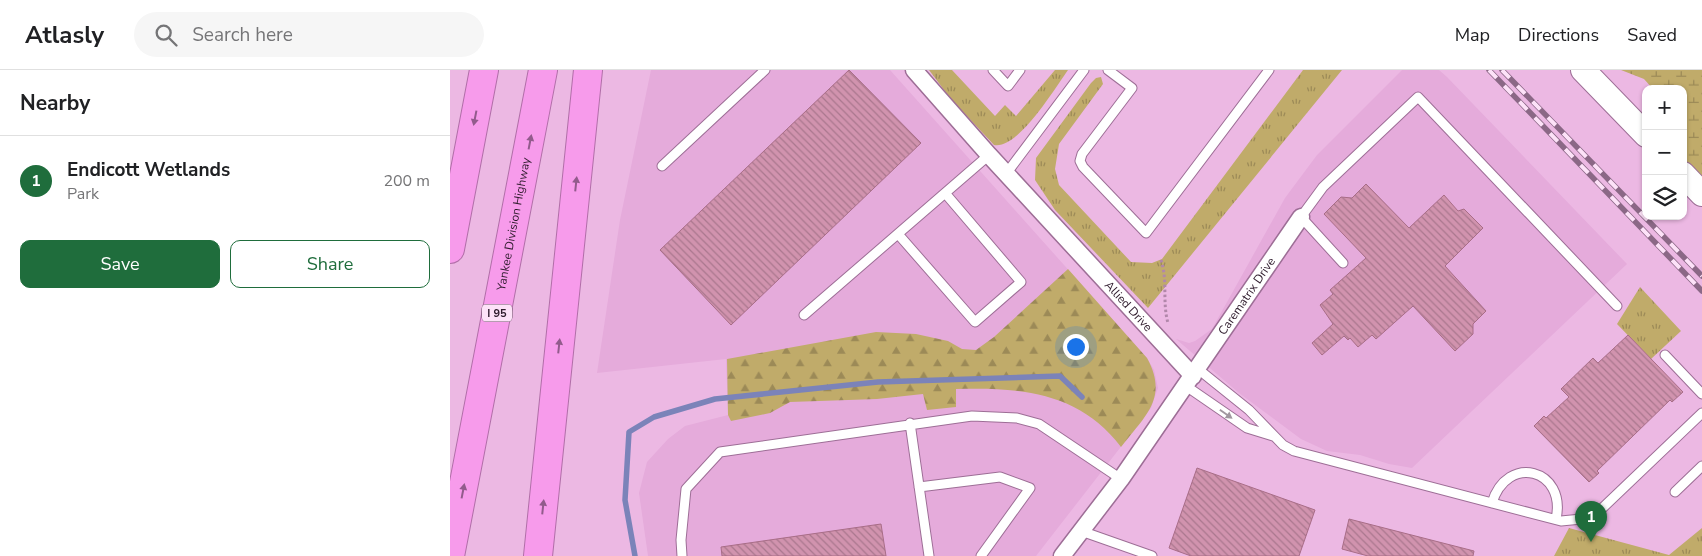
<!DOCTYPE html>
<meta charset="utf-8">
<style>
:root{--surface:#fff;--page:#f6f6f6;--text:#202124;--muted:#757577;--line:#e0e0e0;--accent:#1f6d3c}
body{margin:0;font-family:"Nunito Sans",sans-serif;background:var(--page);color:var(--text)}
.controls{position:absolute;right:15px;top:15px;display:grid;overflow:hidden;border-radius:10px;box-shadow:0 1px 4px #0004}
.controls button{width:45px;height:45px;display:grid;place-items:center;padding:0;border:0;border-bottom:1px solid var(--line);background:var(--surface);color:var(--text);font:25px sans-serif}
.you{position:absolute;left:625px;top:276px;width:18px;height:18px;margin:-12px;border:4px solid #fff;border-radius:50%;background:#1a73e8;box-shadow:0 0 0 8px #1a73e833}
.badge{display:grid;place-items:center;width:32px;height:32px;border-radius:50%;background:var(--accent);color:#fff;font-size:16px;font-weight:700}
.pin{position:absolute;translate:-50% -41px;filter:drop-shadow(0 1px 2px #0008)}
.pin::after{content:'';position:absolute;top:26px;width:18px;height:15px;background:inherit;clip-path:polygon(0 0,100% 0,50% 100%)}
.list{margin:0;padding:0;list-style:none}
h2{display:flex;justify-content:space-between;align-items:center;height:65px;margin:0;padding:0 20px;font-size:21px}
h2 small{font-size:16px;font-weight:400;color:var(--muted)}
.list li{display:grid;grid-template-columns:32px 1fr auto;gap:15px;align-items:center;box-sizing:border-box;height:90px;padding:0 20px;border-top:1px solid var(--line)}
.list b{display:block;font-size:19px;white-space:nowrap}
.list p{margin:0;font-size:16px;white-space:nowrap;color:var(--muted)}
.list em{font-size:16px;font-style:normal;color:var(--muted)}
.actions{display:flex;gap:10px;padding:15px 20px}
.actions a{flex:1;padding:11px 0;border:1px solid var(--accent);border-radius:10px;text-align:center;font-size:18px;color:var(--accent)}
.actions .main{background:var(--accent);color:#fff}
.icon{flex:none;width:28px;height:28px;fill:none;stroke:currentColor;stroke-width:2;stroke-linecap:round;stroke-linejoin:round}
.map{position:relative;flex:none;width:1252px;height:486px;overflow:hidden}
header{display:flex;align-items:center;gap:30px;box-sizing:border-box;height:70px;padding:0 25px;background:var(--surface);border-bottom:1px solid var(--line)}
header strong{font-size:24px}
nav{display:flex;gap:28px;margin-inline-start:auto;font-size:18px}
.search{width:350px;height:45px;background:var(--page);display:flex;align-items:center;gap:12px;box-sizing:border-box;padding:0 18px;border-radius:28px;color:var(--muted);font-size:19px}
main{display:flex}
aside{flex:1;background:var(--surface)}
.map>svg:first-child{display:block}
.built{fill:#e5abdb}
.grass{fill:url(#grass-tufts)}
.forest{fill:url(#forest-firs)}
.wetland{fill:url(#wetland-marsh)}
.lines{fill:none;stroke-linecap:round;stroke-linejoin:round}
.stream{stroke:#7b83b9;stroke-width:5.5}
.building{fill:url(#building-back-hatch);stroke:#a86d87}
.service-casing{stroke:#9d6e96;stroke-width:11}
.minor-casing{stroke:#9d6e96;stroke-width:19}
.secondary-casing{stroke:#9d6e96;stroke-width:26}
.motorway-casing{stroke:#b16ea8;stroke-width:30}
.path{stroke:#b187aa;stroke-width:3;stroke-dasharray:2.5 2.5;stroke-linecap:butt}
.service{stroke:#fff;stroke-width:9}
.minor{stroke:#fff;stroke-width:16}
.secondary{stroke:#fff;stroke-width:24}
.motorway{stroke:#f79beb;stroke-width:28}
.rail-casing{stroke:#8b6886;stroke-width:5.5}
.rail{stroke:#fde2f8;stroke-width:4;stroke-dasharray:11;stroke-linecap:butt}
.oneway{fill:#925b8c}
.oneway2{fill:#a198a0}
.labels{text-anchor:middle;stroke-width:4.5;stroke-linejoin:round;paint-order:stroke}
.shield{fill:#fde2f8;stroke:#6c5769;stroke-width:1}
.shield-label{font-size:11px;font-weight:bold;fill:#2e1b2c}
.street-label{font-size:12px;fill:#2e1b2c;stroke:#fde2f8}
</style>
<header>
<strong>Atlasly</strong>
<div class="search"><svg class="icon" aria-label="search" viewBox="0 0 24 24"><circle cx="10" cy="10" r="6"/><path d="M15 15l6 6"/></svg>Search here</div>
<nav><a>Map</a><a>Directions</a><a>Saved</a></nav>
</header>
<main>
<aside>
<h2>Nearby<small></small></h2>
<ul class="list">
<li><span class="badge">1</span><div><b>Endicott Wetlands</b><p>Park</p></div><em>200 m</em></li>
</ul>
<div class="actions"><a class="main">Save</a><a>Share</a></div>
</aside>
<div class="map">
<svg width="1252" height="486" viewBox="0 0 1252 486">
<defs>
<pattern id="grass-tufts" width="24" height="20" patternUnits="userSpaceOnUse" patternTransform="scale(1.25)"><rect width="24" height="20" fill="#c0ab6a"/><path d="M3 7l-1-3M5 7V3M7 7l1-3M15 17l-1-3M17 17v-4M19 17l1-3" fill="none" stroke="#9c8a57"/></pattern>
<pattern id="forest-firs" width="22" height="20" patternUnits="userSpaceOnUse" patternTransform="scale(1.25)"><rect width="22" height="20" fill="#c0ab6a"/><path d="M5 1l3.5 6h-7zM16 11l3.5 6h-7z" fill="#9c8a57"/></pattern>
<pattern id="wetland-marsh" width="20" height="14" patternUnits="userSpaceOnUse" patternTransform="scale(1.25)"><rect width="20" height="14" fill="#c0ab6a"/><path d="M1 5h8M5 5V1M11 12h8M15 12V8" fill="none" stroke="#9c8a57"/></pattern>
<pattern id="building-back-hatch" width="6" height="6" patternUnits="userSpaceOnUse" patternTransform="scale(1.25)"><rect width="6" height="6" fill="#d193ae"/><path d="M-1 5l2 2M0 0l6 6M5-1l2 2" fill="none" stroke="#aa778e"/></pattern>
</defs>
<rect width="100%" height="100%" fill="#ecb8e3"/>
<path class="built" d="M201,0H440L697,288L704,300L708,318L701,338L586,486H198L189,423L197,392L218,369L235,356L278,345L276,289L147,303L170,150Z
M952,0H989L997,7L1177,194L962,398L939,394L910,385L877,381L851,369L789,323L726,269L739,273L745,271L762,259L835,128L867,85Z"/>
<path class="grass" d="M479,0H502L545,46L555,35L566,46L605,0H618C605,18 568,80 544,75L500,28Z
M853,0H892L698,238L605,140L585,110L586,88L641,13L646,8L651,7L653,14L609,74L605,99L609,115L681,192L702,193L712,189Z
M1190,217L1231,261L1201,289L1167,254Z
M1119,458L1219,485L1252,458V486H1104Z"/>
<path class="forest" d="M618,199L697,288C719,328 695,346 671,377C630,322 569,317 506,319V337L477,340L473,324L427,329L340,332L320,343L281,351L278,345L277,289L426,262L466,264L498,271L512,279L526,280L544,267Z"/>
<path class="wetland" d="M1171,0H1252V106L1233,89V19H1203L1194,9Z"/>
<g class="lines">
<path class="stream" d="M185,486L175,430L179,362L204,347L265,329L428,312L610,306L632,327"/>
</g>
<path class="building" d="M399,0L471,73L281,255L210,180Z
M916,114L959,158L994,125L1008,141L1014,139L1033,158L995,196L1036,241L1023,254V264L1005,281L963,236L926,269L922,265L908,277L900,268L898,270L894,266L872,285L862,273L883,254L870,235L883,224L880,220L916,188L874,144L891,127L902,128Z
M1178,265L1233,322L1222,332L1220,330L1147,401L1149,403L1139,412L1084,356L1094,346L1096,348L1119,327L1111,319L1143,288L1148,293Z
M747,398L865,440L849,486H741L719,478Z
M899,449L1024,481L1023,486H918L892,479Z
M431,454L436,486H272L271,477Z"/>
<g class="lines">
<g class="service-casing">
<path id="service" d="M543,0L558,16L570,0
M658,0L682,18L632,84L630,91L633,97L696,163L819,0
M212,96L315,0
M556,104L634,0
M448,164L525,252L571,212L495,123
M893,193L851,147L873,117L968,27L1167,236
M354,245L539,85
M1215,285L1252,324
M748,299L799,340L833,375L844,381L1111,451L1142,448L1252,343
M736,316L797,358L823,366
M460,353L479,486
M469,417L550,407L580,418L531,486
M1225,422L1252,396
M1042,433C1057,383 1117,399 1106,449
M631,461L702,486
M232,486L231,470L236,419L270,382L522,346L567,348L589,354L671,409"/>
</g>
<g class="minor-casing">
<g id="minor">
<path id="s1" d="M464,0L539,85L743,306"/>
<path id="s2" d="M612,486L671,409L851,147"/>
</g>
</g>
<g class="secondary-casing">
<path id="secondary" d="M1133,0L1196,65
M1233,104L1252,124"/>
</g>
<g class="motorway-casing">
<g id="motorway">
<path d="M0,179L34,0"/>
<path id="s3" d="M0,486L93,0"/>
<path d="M88,486L138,0"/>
</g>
</g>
<path class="path" d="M711,190C718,211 712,232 718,253"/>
<use href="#service" class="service"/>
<use href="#minor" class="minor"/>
<use href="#secondary" class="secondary"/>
<use href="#motorway" class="motorway"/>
<g class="rail-casing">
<path id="rail" d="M1039,0L1252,221
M1052,0L1252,206"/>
</g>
<use href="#rail" class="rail"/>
</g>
<defs><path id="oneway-solid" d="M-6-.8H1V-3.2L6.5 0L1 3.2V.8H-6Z" transform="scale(1.25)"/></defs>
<g class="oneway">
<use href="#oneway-solid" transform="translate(25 48) rotate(101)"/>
<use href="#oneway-solid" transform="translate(80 72) rotate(-79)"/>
<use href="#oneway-solid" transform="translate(126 114) rotate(-84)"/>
<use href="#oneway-solid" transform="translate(109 276) rotate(-84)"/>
<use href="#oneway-solid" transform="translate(13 421) rotate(-79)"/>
<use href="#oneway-solid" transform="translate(93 437) rotate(-84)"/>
</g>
<use class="oneway2" href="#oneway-solid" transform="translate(776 344) rotate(35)"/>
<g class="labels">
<rect class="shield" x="32" y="234.5" width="30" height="17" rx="4"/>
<g class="shield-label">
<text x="47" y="247">I 95</text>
</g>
<g class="street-label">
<text dy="4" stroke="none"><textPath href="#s3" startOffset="338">Yankee Division Highway</textPath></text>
<text dy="4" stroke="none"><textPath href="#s2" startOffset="319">Carematrix Drive</textPath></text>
<text dy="4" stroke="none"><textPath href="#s1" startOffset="319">Allied Drive</textPath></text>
</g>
</g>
</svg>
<div class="controls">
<button>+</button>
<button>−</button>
<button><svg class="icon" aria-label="layers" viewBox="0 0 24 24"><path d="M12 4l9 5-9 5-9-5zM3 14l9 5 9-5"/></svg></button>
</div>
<div class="you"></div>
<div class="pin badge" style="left:1141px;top:472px">1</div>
</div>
</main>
